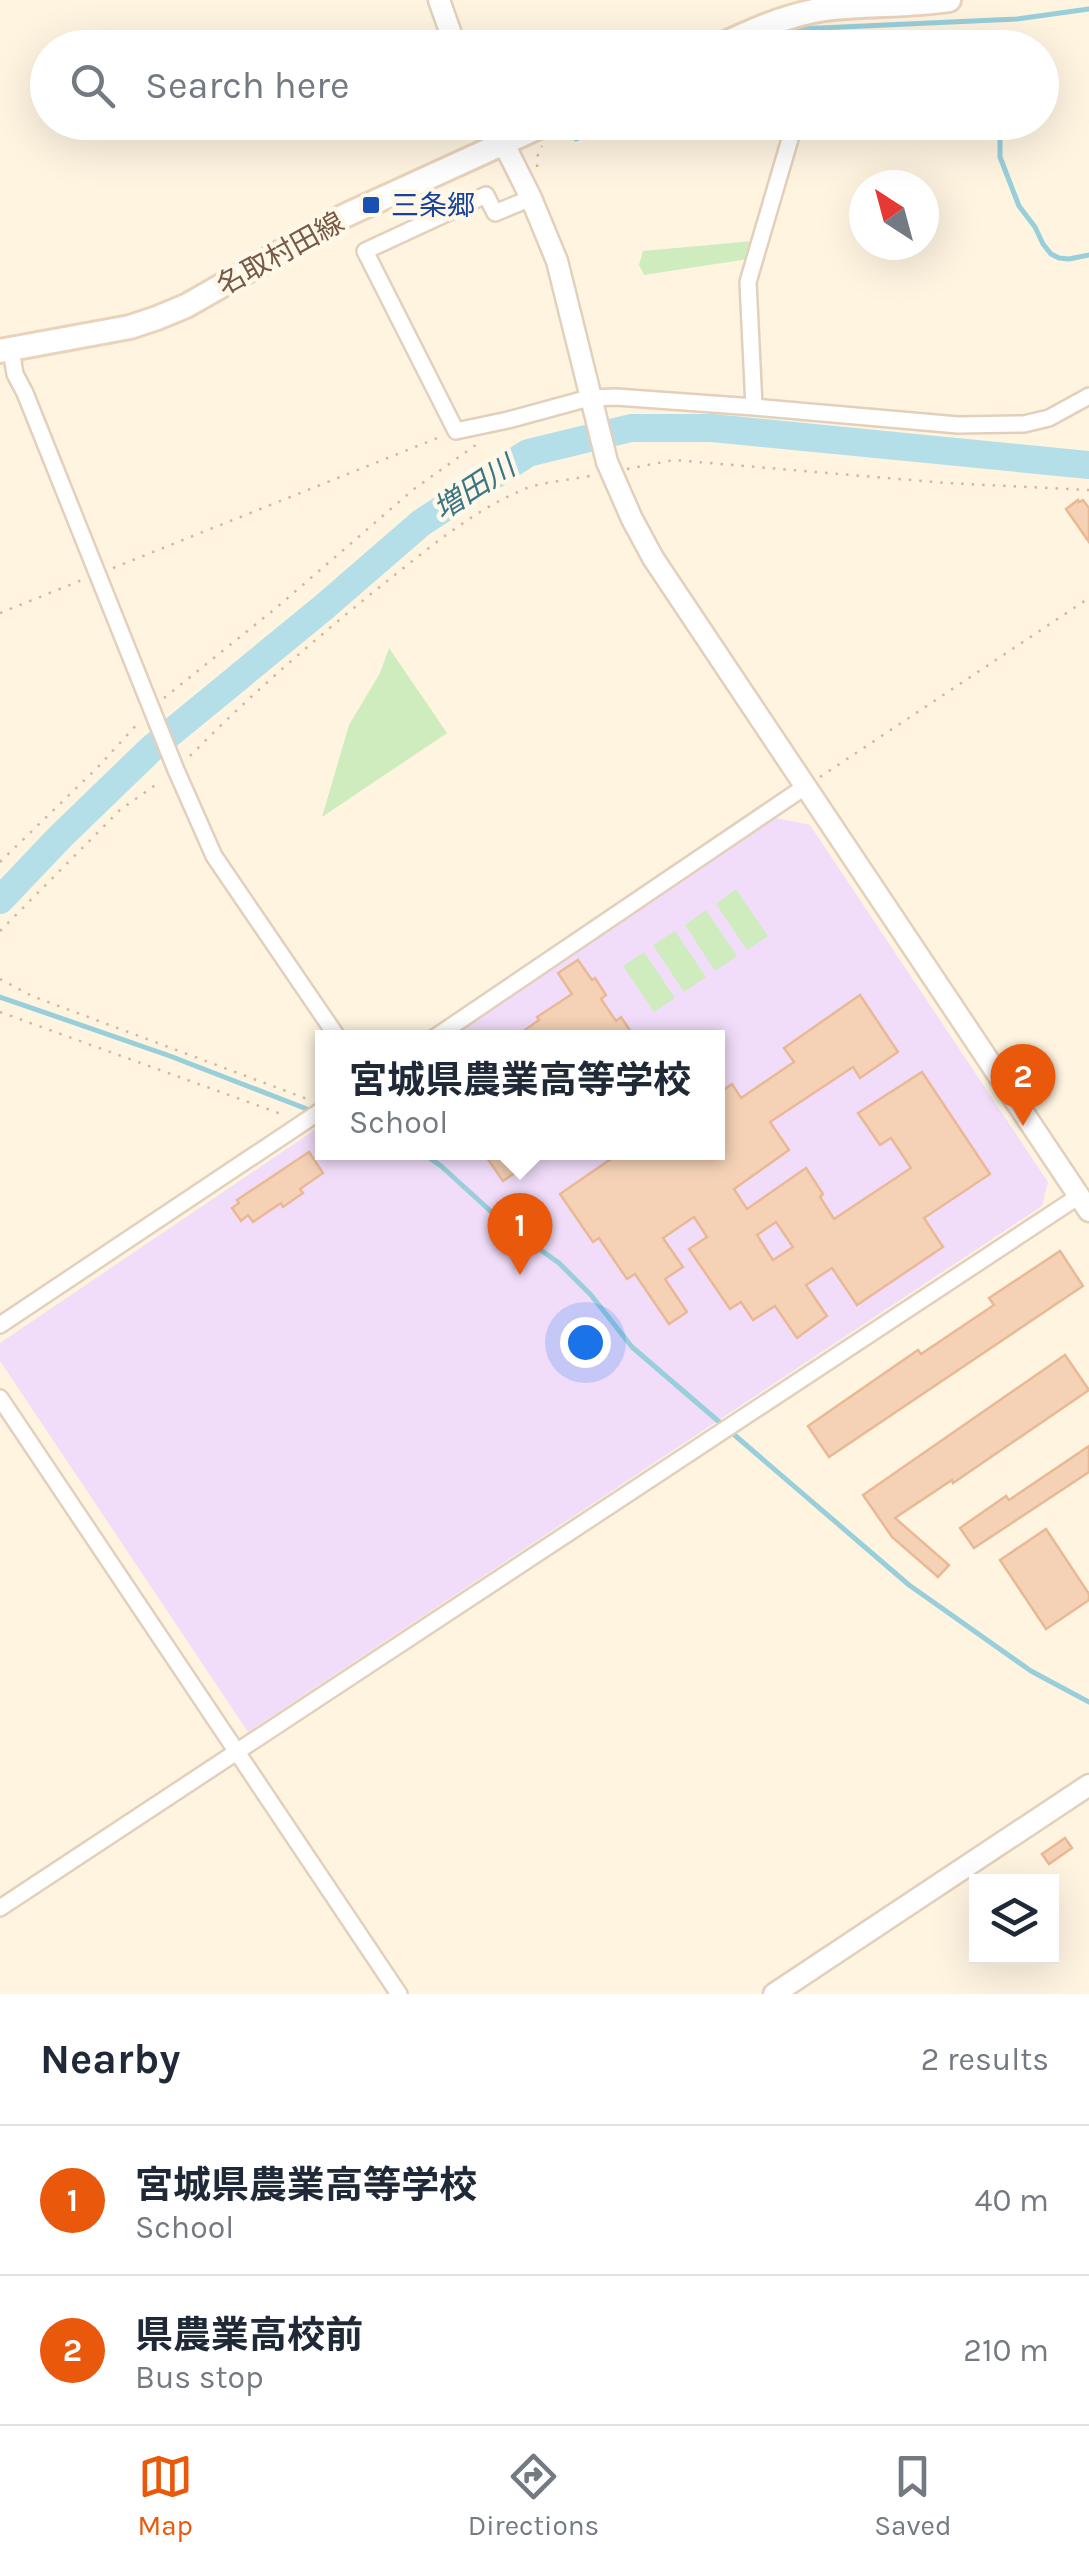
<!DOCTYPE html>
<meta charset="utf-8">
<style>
:root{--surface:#fff;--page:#f2f2f3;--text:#1f2937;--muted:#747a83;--line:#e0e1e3;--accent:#ea580c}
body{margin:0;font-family:Karla,"Noto Sans JP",sans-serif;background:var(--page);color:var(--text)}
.controls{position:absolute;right:30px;bottom:30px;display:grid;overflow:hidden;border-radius:0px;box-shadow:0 10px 40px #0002}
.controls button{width:90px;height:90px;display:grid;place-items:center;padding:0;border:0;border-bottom:2px solid var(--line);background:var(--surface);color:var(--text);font:50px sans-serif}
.compass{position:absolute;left:849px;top:170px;width:90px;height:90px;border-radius:50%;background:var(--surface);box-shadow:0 10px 40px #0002;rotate:324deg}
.you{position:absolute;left:585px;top:1342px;width:35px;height:35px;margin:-25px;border:8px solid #fff;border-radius:50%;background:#1a73e8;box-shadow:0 0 0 15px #1a73e833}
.badge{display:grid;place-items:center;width:65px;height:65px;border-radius:50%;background:var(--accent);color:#fff;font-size:32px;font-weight:700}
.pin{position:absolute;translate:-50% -82px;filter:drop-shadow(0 2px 5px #0008)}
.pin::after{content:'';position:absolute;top:52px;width:35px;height:30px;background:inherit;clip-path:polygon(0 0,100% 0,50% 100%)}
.popup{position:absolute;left:315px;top:1030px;width:410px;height:130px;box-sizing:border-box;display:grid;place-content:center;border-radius:0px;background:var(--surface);filter:drop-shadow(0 2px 8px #0005);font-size:32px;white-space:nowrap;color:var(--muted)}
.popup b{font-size:38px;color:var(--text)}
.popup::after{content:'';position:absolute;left:50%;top:100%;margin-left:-20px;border:20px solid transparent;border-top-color:var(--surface)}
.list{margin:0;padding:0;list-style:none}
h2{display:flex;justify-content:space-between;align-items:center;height:130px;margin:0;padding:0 40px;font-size:42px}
h2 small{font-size:32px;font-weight:400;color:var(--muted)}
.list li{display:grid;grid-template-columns:65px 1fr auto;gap:30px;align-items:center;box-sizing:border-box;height:150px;padding:0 40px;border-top:2px solid var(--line)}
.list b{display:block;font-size:38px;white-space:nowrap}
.list p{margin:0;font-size:32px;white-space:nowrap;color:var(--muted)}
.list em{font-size:32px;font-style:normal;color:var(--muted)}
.icon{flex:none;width:55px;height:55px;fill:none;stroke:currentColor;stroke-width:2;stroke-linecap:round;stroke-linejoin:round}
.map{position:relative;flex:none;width:1089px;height:1994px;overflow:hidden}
.search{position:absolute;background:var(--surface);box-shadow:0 10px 40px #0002;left:30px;right:30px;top:30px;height:110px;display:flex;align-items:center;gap:25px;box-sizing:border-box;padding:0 35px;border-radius:55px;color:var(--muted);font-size:38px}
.sheet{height:430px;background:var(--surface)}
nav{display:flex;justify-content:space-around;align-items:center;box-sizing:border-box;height:140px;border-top:2px solid var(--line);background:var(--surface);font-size:28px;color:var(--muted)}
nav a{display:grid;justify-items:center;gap:5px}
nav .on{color:var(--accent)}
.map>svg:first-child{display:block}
.education{fill:#f1ddfa}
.green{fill:#cfecbe}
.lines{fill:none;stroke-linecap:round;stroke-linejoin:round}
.stream{stroke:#99cedb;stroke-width:5}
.river{stroke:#b4dfe9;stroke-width:28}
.building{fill:#f5d2b6;stroke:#e9b995;stroke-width:2.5;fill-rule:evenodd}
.minor-casing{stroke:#e3d0bc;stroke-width:20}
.tertiary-casing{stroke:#e3d0bc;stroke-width:25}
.secondary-casing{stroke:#ead3bb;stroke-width:28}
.path{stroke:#dab599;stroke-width:2.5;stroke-dasharray:2.5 8;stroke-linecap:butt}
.minor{stroke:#fff;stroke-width:15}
.tertiary{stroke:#fff;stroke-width:20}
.secondary{stroke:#fff;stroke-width:22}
.transit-dot{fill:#1a4fb4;stroke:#fff7e8;stroke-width:4}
.labels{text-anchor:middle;stroke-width:9;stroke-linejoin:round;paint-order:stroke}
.transit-label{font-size:28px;fill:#164399;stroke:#fff7e8;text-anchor:start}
.street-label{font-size:28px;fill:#775946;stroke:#fff7e8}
.water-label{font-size:30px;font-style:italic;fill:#3b7685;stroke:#fff7e8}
</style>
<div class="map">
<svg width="1089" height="1994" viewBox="0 0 1089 1994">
<rect width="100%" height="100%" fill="#fef4e0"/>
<path class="education" d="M776,818L810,825L1048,1182L1042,1206L248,1732L0,1361V1343L322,1125V1152H718V1038L452,1037Z"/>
<path class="green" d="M753,241L748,259L644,275L639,265L643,251Z
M389,648L447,733L322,817L349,725L380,673Z
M736,889L768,936L747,950L716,904Z
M706,910L737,956L715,971L685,925Z
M675,931L706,977L684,992L653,945Z
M644,952L675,998L654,1012L623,966Z"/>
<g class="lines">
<path class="stream" d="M798,29L1017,19L1089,9
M989,122L1000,135V157L1019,206L1035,227L1043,244L1051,254L1059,258L1069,259L1089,255
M576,139L613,122
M0,997L170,1056L312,1111
M421,1152L441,1166L507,1226L559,1263L591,1295L632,1347L909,1585L1031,1671L1089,1702"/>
<path class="river" d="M0,900L60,837L151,749L324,607L421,523L528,453L631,428H712L1089,465"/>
</g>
<path class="building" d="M1078,500L1079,502L1083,500L1089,508V542L1066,509Z
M578,960L592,980L595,978L606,995L601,999L616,1021L621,1017L635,1038H514L539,1020L537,1017L572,994L558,973Z
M860,995L898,1052L860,1078L853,1067L770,1122L789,1150L734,1189L747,1209L806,1168L823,1194L820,1197L834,1219L911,1168L891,1138L880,1145L858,1113L922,1072L990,1174L924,1218L943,1247L857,1305L832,1268L806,1285L827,1316L797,1338L775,1306L753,1320L741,1302L730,1309L689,1249L707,1237L694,1217L663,1238L683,1267L665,1279L687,1312L669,1324L635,1274L627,1279L599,1238L593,1242L560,1194L621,1152H718V1094L732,1084L741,1098L794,1062L784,1048ZM776,1222L793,1247L773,1260L757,1235Z
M309,1152L323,1173L300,1189L303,1193L283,1207L281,1203L253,1222L248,1215L241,1221L232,1208L239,1203L237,1200Z
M483,1152H545L503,1181Z
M1060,1251L1083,1286L829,1457L808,1426L918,1350L921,1354L994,1305L989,1298Z
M1065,1355L1089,1390L953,1483L952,1480L895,1518L949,1565L938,1577L892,1537L863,1495Z
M1089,1446V1472L974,1548L960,1528L1006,1496L1009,1500Z
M1046,1529L1089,1594V1600L1046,1629L1000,1560Z
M1065,1838L1072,1848L1049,1864L1042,1854Z"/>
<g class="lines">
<g class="minor-casing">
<path id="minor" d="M531,198L495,213L486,195L365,251L456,431L508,420L589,398L616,397L754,407L958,425L1024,424L1049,418L1089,396
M11,349L15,374L25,393L176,770L214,856L338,1038
M754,407L748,282L795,122
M434,1038L806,786
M0,1325L322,1110
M0,1398L399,1994
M0,1908L1079,1196"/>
</g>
<g class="tertiary-casing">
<path id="tertiary" d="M439,0L456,48
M493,122L531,198L557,261L607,462L632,519L653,558L1089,1211
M774,1994L1089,1785"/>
</g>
<g class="secondary-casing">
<path id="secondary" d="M715,48C751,31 786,15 825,9C866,4 908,6 949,0
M0,351L130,327L157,318L186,306L344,216L550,122"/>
</g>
<path class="path" d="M537,167L538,153L542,146
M627,469L674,460L946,483L1089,490
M113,568L440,437
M0,613L82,580
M164,698L276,608L414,489L480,442
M190,756C253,692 322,633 392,577C434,544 477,508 527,488C543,482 576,479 595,475
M820,777L1089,598
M0,862L98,767L140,721
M0,931L120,810L161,781
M0,979L32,996L310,1100
M0,1012L284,1115"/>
<use href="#minor" class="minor"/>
<use href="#tertiary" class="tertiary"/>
<use href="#secondary" class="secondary"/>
</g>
<rect class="transit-dot" x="361" y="195" width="20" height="20" rx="5"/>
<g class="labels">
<g class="transit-label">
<text x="391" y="215">三条郷</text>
</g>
<g class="street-label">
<text transform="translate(280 253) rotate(-29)" y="10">名取村田線</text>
</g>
<g class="water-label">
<text transform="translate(474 488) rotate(-33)" y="10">増田川</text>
</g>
</g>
</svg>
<div class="controls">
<button><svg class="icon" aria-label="layers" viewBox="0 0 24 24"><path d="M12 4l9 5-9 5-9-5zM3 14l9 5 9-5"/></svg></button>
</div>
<svg class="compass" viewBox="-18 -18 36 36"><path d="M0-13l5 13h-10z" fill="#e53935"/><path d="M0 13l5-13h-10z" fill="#747a83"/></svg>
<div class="you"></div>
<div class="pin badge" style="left:520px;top:1275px">1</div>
<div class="popup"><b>宮城県農業高等学校</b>School</div>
<div class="pin badge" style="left:1023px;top:1126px">2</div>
<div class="search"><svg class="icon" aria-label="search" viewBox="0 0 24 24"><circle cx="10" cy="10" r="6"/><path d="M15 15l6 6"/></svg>Search here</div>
</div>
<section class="sheet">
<h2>Nearby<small>2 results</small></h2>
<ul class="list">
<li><span class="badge">1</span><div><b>宮城県農業高等学校</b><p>School</p></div><em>40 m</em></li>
<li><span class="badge">2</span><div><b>県農業高校前</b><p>Bus stop</p></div><em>210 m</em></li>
</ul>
</section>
<nav>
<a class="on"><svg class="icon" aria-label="map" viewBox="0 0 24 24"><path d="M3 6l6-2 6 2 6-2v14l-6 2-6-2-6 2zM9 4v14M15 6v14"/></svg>Map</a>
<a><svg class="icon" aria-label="directions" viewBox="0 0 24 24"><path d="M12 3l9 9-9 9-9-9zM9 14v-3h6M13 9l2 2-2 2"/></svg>Directions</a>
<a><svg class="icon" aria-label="saved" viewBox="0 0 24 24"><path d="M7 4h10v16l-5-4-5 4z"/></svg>Saved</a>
</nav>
